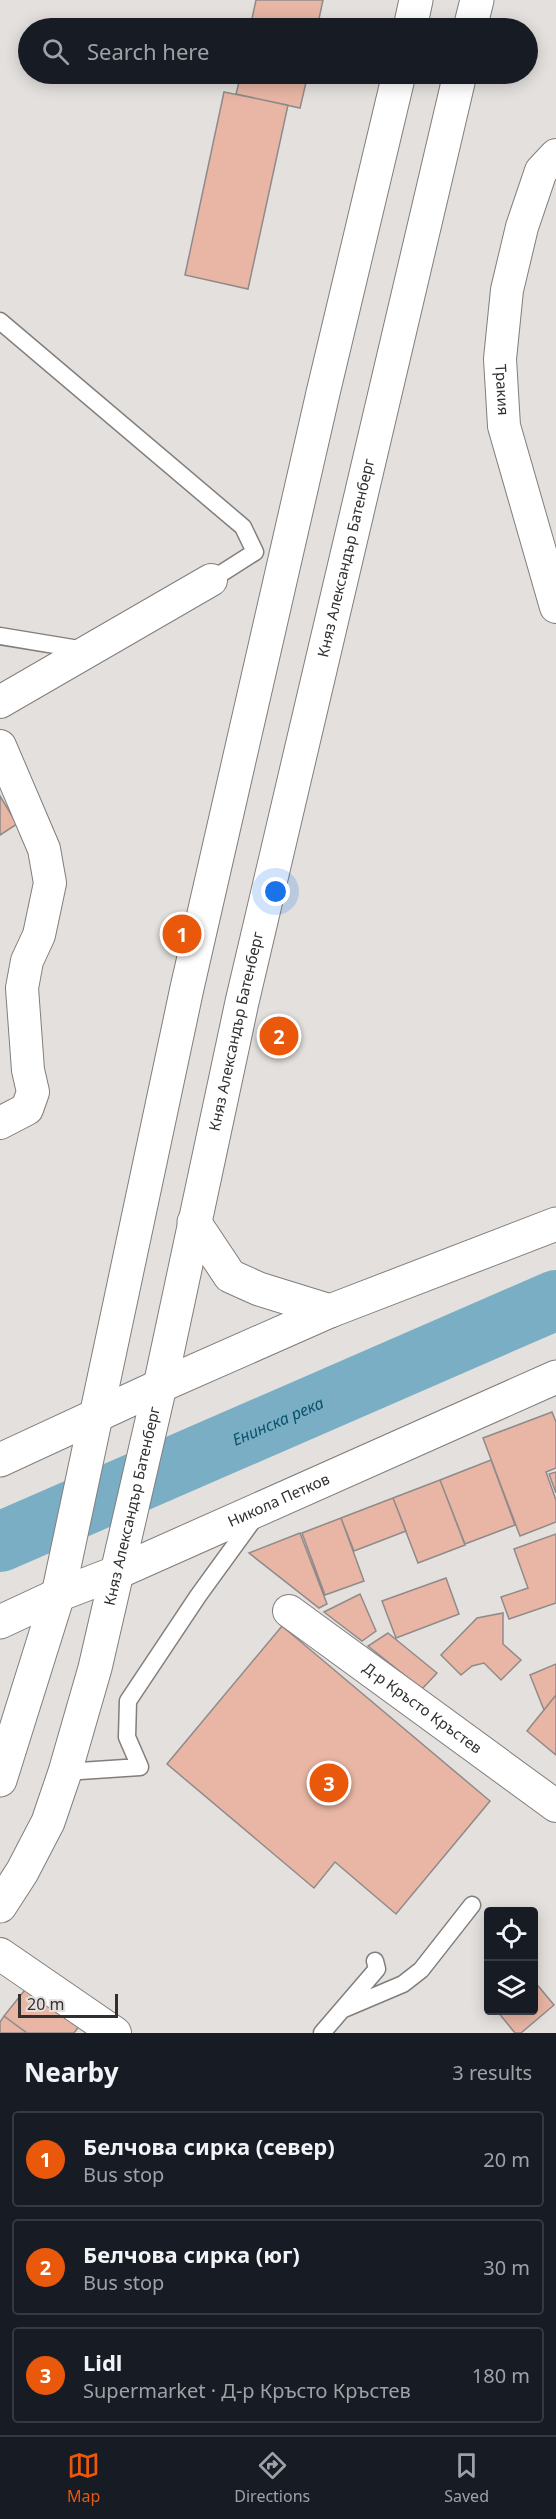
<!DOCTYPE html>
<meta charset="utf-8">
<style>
:root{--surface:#171b24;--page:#20242c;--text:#f1f3f6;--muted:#9ea1a6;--line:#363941;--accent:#ea580c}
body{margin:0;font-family:"Noto Sans",sans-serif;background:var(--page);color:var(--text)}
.controls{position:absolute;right:18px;bottom:18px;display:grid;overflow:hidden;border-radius:6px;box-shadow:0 3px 15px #0003}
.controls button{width:54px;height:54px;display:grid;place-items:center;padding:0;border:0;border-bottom:2px solid var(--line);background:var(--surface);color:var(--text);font:30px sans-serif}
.scale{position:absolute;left:18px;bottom:15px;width:100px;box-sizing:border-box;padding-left:6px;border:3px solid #31302f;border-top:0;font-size:16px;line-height:21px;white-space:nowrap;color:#31302f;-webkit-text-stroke:4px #e3e0dd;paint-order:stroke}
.you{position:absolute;left:276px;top:892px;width:21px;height:21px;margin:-15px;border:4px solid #fff;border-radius:50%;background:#1a73e8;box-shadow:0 0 0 9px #1a73e833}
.badge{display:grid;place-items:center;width:39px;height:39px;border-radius:50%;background:var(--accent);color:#fff;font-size:20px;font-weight:700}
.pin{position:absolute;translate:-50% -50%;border:3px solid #fff;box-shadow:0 2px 6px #0006}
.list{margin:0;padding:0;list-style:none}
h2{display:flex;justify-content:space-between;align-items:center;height:78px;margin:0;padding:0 24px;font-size:26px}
h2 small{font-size:20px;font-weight:400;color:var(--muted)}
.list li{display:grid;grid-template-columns:39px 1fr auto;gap:18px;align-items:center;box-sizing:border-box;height:96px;margin:0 12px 12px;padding:0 12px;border:2px solid var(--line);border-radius:6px}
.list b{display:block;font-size:22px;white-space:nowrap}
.list p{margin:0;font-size:20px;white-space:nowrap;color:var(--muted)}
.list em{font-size:20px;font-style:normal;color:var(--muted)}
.icon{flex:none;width:33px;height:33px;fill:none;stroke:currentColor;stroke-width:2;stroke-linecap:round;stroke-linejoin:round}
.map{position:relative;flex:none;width:556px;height:2033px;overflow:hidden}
.search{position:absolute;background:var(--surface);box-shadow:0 3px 15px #0003;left:18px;right:18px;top:18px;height:66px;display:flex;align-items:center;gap:15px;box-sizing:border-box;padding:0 21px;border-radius:33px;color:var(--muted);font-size:22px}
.sheet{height:402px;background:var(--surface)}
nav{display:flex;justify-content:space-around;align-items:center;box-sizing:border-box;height:84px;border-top:2px solid var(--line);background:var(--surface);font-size:16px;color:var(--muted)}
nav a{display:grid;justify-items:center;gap:3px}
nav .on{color:var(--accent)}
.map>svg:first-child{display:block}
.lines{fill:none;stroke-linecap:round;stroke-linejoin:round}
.river{stroke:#7aaec5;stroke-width:60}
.building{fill:#e9b6a5;stroke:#8f8b8a;stroke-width:1.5}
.service-casing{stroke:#817e7c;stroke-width:19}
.minor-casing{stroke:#817e7c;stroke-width:34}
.secondary-casing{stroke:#817e7c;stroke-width:35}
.primary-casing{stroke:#817e7c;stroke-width:35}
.service{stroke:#fff;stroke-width:16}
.minor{stroke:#fff;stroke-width:32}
.secondary{stroke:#fff;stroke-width:33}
.primary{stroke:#fff;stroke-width:33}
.labels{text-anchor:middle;stroke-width:4.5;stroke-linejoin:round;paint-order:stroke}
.street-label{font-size:15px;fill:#31302f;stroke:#e3e0dd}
.water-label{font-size:16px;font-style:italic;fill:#0a526a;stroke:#e3e0dd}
</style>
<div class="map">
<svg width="556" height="2033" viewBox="0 0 556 2033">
<rect width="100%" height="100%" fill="#e3e0dd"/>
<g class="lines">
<path class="river" id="s1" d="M0,1542L556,1300"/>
</g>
<path class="building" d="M256,0H323L317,28H250Z
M241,74H308L300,108L236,94Z
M224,92L288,105L248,289L185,275Z
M0,796L17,824L0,835Z
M552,1412L556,1422V1468L546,1472L556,1500V1522L520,1536L483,1438Z
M491,1460L515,1525L465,1544L440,1480Z
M556,1472V1493L549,1474Z
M440,1480L465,1545L418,1563L393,1498Z
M393,1498L406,1531L354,1551L341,1518Z
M341,1518L364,1581L325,1595L302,1533Z
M300,1533L327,1604L319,1608L249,1553Z
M556,1534V1603L509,1619L501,1597L528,1588L514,1549Z
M446,1578L459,1614L396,1638L382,1601Z
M360,1594L376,1631L362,1641L324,1612Z
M503,1613V1644L521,1660L501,1680L484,1663L472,1666L461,1675L441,1655L477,1618Z
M282,1626L490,1801L396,1914L335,1862L314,1888L167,1764Z
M388,1633L437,1673L422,1689L368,1646Z
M556,1664V1695L544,1710L530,1675Z
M556,1695V1755L527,1731Z
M534,1981L554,2005L521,2033H515L497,2011L534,2010Z
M28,1986L80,2025L74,2033H27L4,2016Z
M4,2016L27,2033H0V2022Z"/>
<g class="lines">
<g class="service-casing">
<path id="service" d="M0,321L243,527L255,552L211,580
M0,636L85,650
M65,1772L140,1767L127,1737L128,1701L198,1596L256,1516
M344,2009L403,1984L421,1970L472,1905
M322,2033L377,1969L375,1961"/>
</g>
<g class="minor-casing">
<g id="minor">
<path id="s2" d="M556,155L541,171L522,227L507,290L500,359L504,426L556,607"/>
<path d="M0,702L211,580"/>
<path d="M0,746L44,849L50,883L39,935L27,961L22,988L28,1070L33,1092L27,1109L0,1123"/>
<path id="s3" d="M289,1611L556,1806"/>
<path d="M0,1954L115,2033"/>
</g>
</g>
<g class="secondary-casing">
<g id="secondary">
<path d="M160,1386L330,1311L556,1224"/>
<path id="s4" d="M118,1572L556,1377"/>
</g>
</g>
<g class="primary-casing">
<g id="primary">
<path d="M410,28L416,0"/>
<path d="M470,28L477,0"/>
<path d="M194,1222L230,1276L259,1289L330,1311"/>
<path d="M0,1460L160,1386"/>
<path d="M0,1622L58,1595L118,1572"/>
<path d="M0,1780L58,1595L187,988L323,393L399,74"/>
<path id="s5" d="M0,1906L22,1872L48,1822L65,1772L95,1668L160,1386L242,1002L460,74"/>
</g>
</g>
<use href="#service" class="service"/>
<use href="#minor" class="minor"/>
<use href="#secondary" class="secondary"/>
<use href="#primary" class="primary"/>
</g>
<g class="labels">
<g class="street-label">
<text dy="5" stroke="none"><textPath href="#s2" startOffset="246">Тракия</textPath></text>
<text dy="5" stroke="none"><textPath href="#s5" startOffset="1396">Княз Александър Батенберг</textPath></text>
<text dy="5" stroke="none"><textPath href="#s5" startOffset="910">Княз Александър Батенберг</textPath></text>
<text dy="5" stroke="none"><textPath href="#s4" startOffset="176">Никола Петков</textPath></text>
<text dy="5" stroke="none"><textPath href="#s5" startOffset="424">Княз Александър Батенберг</textPath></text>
<text dy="5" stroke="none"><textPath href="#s3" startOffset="165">Д-р Кръсто Кръстев</textPath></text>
</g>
<g class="water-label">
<text dy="6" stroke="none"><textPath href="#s1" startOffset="303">Енинска река</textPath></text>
</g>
</g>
</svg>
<div class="controls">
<button><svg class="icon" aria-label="locate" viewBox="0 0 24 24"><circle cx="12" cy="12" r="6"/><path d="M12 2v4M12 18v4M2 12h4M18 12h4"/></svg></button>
<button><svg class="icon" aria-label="layers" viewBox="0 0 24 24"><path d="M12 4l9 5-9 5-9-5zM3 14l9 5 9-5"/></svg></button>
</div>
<div class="scale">20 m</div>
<div class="you"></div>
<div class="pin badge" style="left:182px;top:934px">1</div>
<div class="pin badge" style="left:279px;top:1036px">2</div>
<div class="pin badge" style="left:329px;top:1783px">3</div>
<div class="search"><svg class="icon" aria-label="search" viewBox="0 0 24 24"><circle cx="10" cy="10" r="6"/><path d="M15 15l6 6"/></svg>Search here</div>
</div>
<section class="sheet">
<h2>Nearby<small>3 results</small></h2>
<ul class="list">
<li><span class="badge">1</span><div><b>Белчова сирка (север)</b><p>Bus stop</p></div><em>20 m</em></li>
<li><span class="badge">2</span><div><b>Белчова сирка (юг)</b><p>Bus stop</p></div><em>30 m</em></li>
<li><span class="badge">3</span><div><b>Lidl</b><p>Supermarket · Д-р Кръсто Кръстев</p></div><em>180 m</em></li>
</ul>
</section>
<nav>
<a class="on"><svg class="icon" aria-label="map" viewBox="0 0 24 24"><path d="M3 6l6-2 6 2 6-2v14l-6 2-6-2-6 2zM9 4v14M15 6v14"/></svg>Map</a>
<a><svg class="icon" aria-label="directions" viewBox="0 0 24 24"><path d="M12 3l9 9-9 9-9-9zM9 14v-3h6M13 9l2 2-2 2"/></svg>Directions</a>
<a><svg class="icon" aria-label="saved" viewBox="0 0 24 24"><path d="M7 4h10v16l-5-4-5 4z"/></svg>Saved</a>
</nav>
